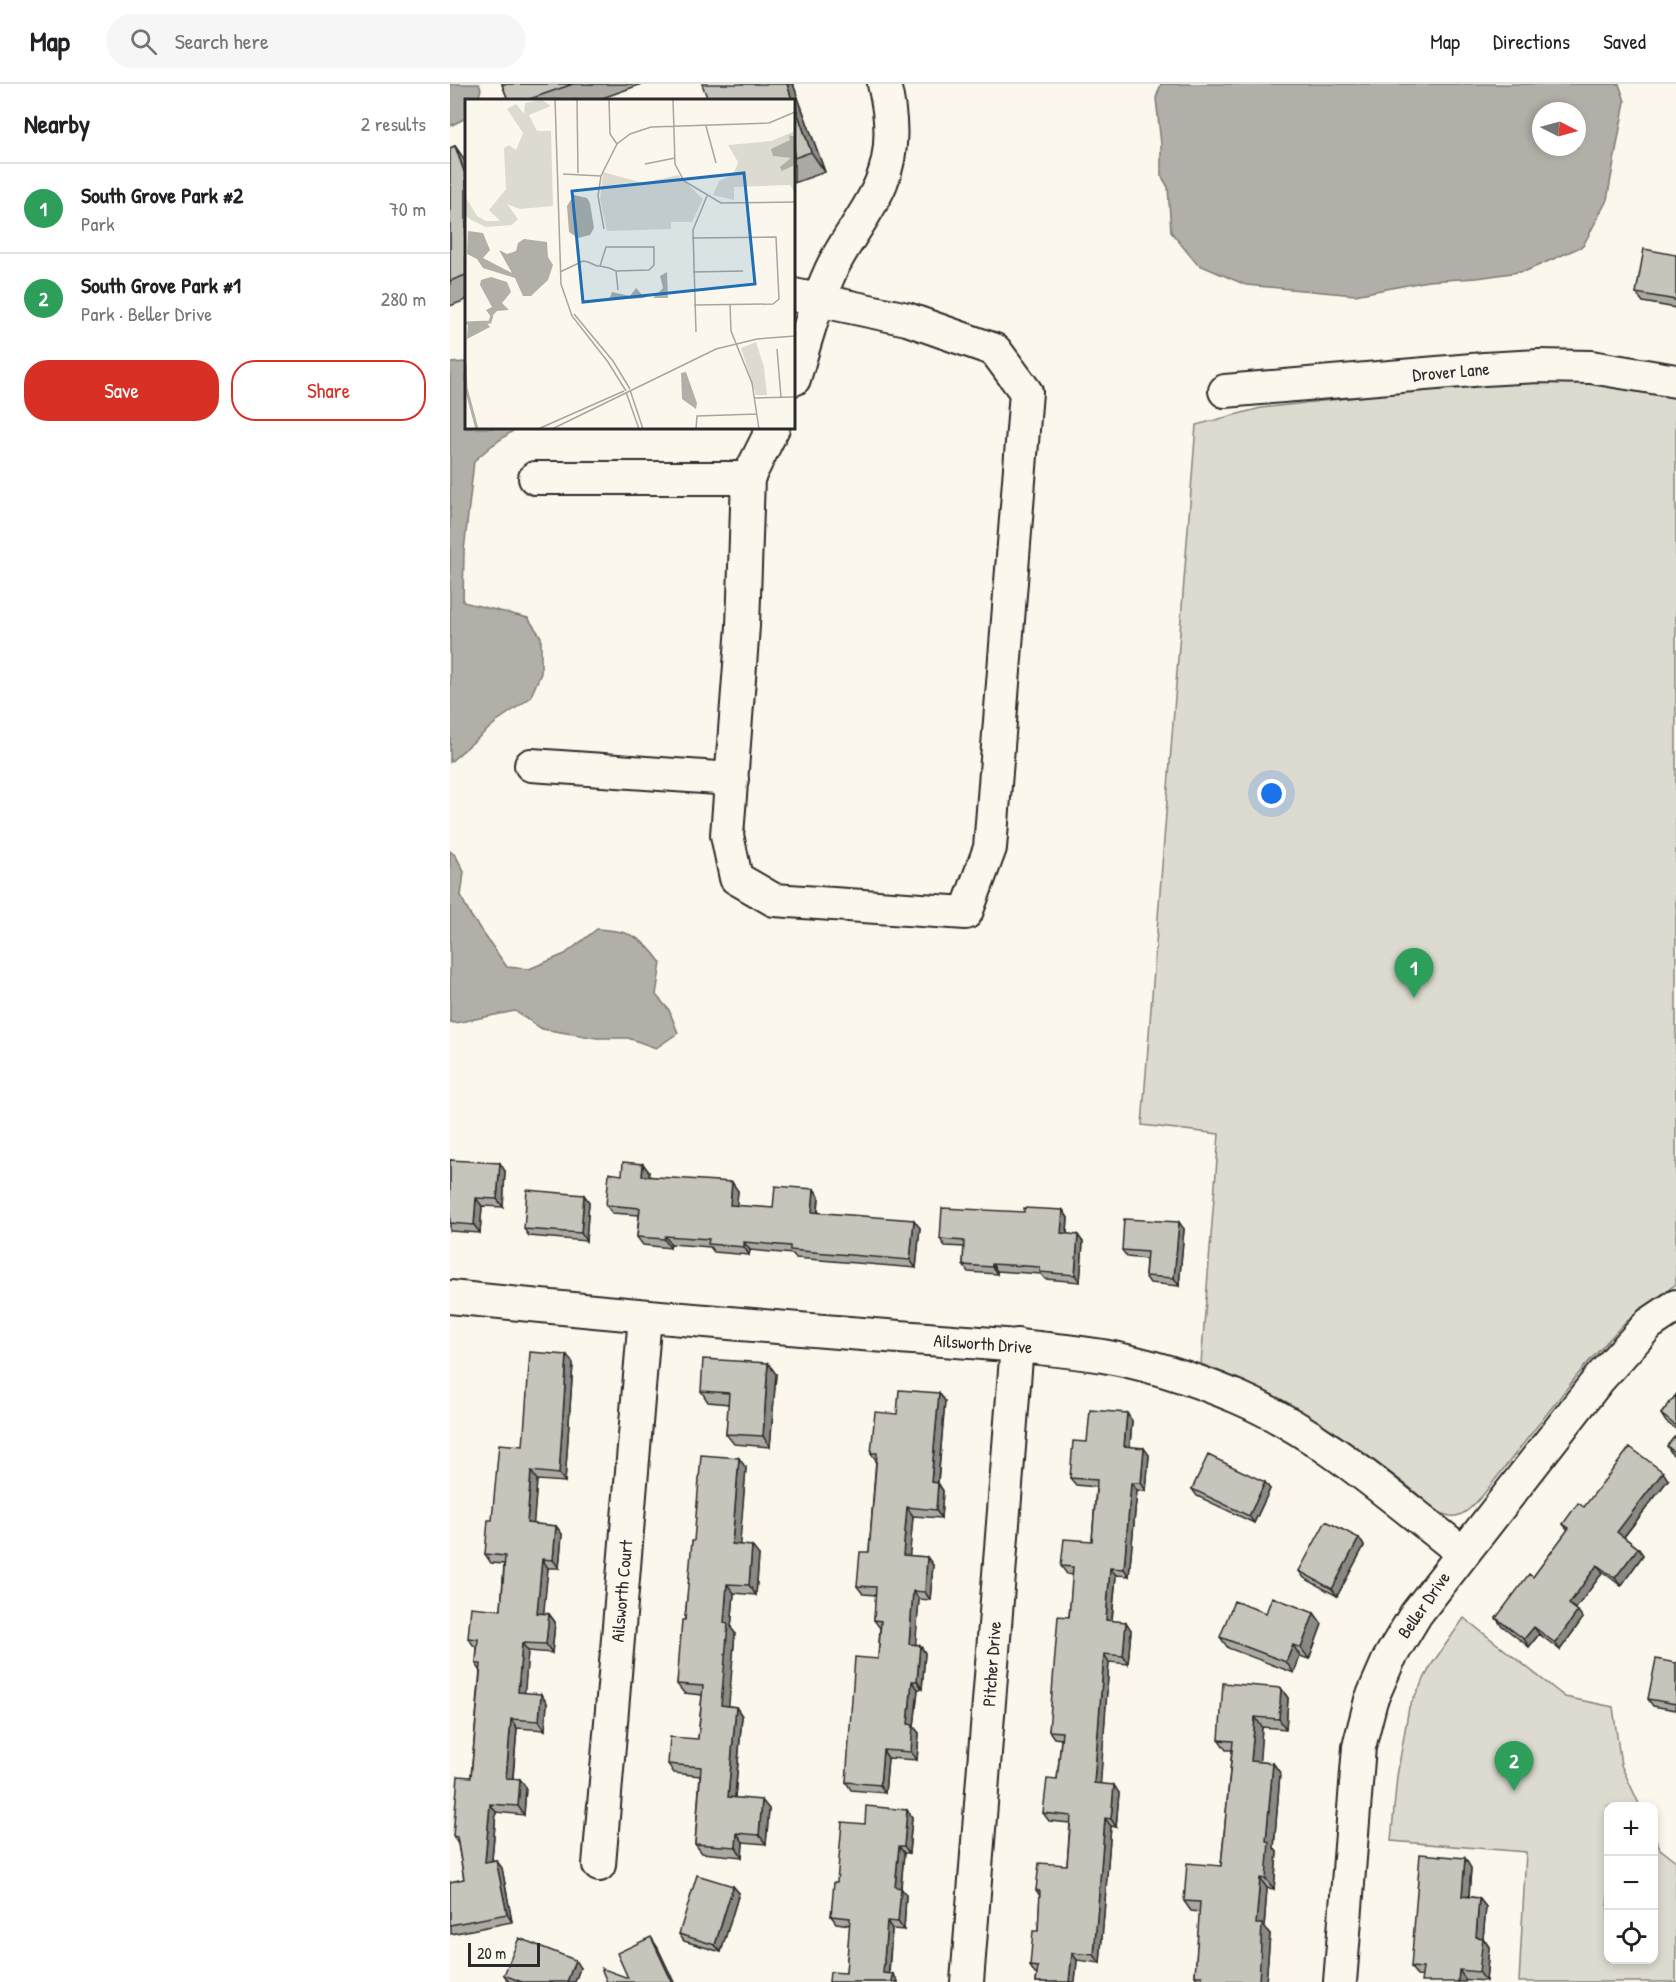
<!DOCTYPE html>
<meta charset="utf-8">
<style>
:root{--surface:#fff;--page:#f6f6f6;--text:#202124;--muted:#757577;--line:#e0e0e0;--accent:#d93025}
body{margin:0;font-family:"Patrick Hand",sans-serif;background:var(--page);color:var(--text)}
.controls{position:absolute;right:18px;bottom:18px;display:grid;overflow:hidden;border-radius:12px;box-shadow:0 3px 9px #0003}
.controls button{width:54px;height:54px;display:grid;place-items:center;padding:0;border:0;border-bottom:2px solid var(--line);background:var(--surface);color:var(--text);font:30px sans-serif}
.compass{position:absolute;left:1082px;top:18px;width:54px;height:54px;border-radius:50%;background:var(--surface);box-shadow:0 3px 9px #0003;rotate:96deg}
.scale{position:absolute;left:18px;bottom:15px;width:72px;box-sizing:border-box;padding-left:6px;border:3px solid #2b2b2b;border-top:0;font-size:16px;line-height:21px;white-space:nowrap;color:#2b2b2b;-webkit-text-stroke:4px #fbf7ec;paint-order:stroke}
.you{position:absolute;left:822px;top:710px;width:21px;height:21px;margin:-15px;border:4px solid #fff;border-radius:50%;background:#1a73e8;box-shadow:0 0 0 9px #1a73e833}
.badge{display:grid;place-items:center;width:39px;height:39px;border-radius:50%;background:var(--accent);color:#fff;font-size:20px;font-weight:700}
.pin{position:absolute;translate:-50% -50px;filter:drop-shadow(0 2px 3px #0008)}
.pin::after{content:'';position:absolute;top:32px;width:21px;height:18px;background:inherit;clip-path:polygon(0 0,100% 0,50% 100%)}
.list{margin:0;padding:0;list-style:none}
h2{display:flex;justify-content:space-between;align-items:center;height:78px;margin:0;padding:0 24px;font-size:26px}
h2 small{font-size:20px;font-weight:400;color:var(--muted)}
.list li{display:grid;grid-template-columns:39px 1fr auto;gap:18px;align-items:center;box-sizing:border-box;height:90px;padding:0 24px;border-top:2px solid var(--line)}
.list b{display:block;font-size:22px;white-space:nowrap}
.list p{margin:0;font-size:20px;white-space:nowrap;color:var(--muted)}
.list em{font-size:20px;font-style:normal;color:var(--muted)}
.actions{display:flex;gap:12px;padding:18px 24px}
.actions a{flex:1;padding:14px 0;border:2px solid var(--accent);border-radius:24px;text-align:center;font-size:21px;color:var(--accent)}
.actions .main{background:var(--accent);color:#fff}
.icon{flex:none;width:33px;height:33px;fill:none;stroke:currentColor;stroke-width:2;stroke-linecap:round;stroke-linejoin:round}
.map{position:relative;flex:none;width:1226px;height:1898px;overflow:hidden}
header{display:flex;align-items:center;gap:36px;box-sizing:border-box;height:84px;padding:0 30px;background:var(--surface);border-bottom:2px solid var(--line)}
header strong{font-size:28px}
nav{display:flex;gap:33px;margin-inline-start:auto;font-size:21px}
.search{width:420px;height:54px;background:var(--page);display:flex;align-items:center;gap:15px;box-sizing:border-box;padding:0 21px;border-radius:33px;color:var(--muted);font-size:22px}
main{display:flex}
aside{flex:1;background:var(--surface)}
.map>svg:first-child{display:block}
.green{fill:#dddad0;stroke:#84827e;stroke-width:1.5}
.water{fill:#b1afa7;stroke:#7b7a75;stroke-width:1.5;fill-rule:evenodd}
.lines{fill:none;stroke-linecap:round;stroke-linejoin:round}
.minor-casing{stroke:#2b2b2b;stroke-width:36}
.minor{stroke:#fbf7ec;stroke-width:32}
.wall{fill:#aba9a2;stroke:#2b2b2b;stroke-width:1.5}
.shaded-wall{fill:#8b8984;stroke:#2b2b2b;stroke-width:1.5}
.building{fill:#c7c4bc;stroke:#2b2b2b;stroke-width:1.5}
.labels{text-anchor:middle;stroke-width:5;stroke-linejoin:round;paint-order:stroke}
.street-label{font-size:18px;fill:#2b2b2b;stroke:#fbf7ec}
.inset-river{fill:none;stroke:#b1afa7;stroke-width:3}
.inset-road{fill:none;stroke:#a8a59f;stroke-width:1.5}
.view{fill:#1f6fb2;fill-opacity:0.15;stroke:#1f6fb2;stroke-width:3}
.inset-edge{fill:none;stroke:#2b2b2b;stroke-width:3}
</style>
<header>
<strong>Map</strong>
<div class="search"><svg class="icon" aria-label="search" viewBox="0 0 24 24"><circle cx="10" cy="10" r="6"/><path d="M15 15l6 6"/></svg>Search here</div>
<nav><a>Map</a><a>Directions</a><a>Saved</a></nav>
</header>
<main>
<aside>
<h2>Nearby<small>2 results</small></h2>
<ul class="list">
<li><span class="badge" style="background:#2e9e5b">1</span><div><b>South Grove Park #2</b><p>Park</p></div><em>70 m</em></li>
<li><span class="badge" style="background:#2e9e5b">2</span><div><b>South Grove Park #1</b><p>Park · Beller Drive</p></div><em>280 m</em></li>
</ul>
<div class="actions"><a class="main">Save</a><a>Share</a></div>
</aside>
<div class="map">
<svg width="1226" height="1898" viewBox="0 0 1226 1898">
<rect width="100%" height="100%" fill="#fbf7ec"/>
<filter id="ink" filterUnits="userSpaceOnUse"><feTurbulence type="fractalNoise" baseFrequency=".0167" numOctaves="2"/><feDisplacementMap in="SourceGraphic" scale="12" xChannelSelector="R" yChannelSelector="G"/><feConvolveMatrix kernelMatrix="1 2 1 2 8 2 1 2 1" color-interpolation-filters="sRGB"/></filter>
<g filter="url(#ink)">
<path class="green" d="M1103,296L1172,303L1226,312V1200L1177,1236L1133,1284L1033,1411C1024,1420 1014,1434 1000,1432C984,1429 971,1412 959,1403C931,1382 903,1360 874,1341C836,1315 794,1296 751,1280L769,1050L692,1041L746,341L811,324L987,304Z
M1014,1534L1115,1613L1163,1623L1171,1681L1190,1722H1158V1876H1204V1751L1210,1765L1226,1777V1898H1069L1076,1768L941,1757L947,1692L959,1623L982,1580Z"/>
<path class="water" d="M0,0H29L31,5L28,16H16V34L0,42Z
M711,0H1169L1175,17L1157,116L1133,162L1076,187L1027,194L978,197L905,211L796,201L747,180L721,148L718,103L711,91V60L706,14ZM1091,27H1127V63H1091Z
M16,278V344H65L64,346L40,363L24,377L14,467L13,518L78,534L91,553V589L80,614L50,635L0,678V279Z
M0,767L6,772L14,788L11,812L19,829L57,883L79,885L115,870L147,845C179,847 191,851 211,879L206,911L219,926L228,949L206,964L178,954H147L92,945L65,927L5,939L0,938Z"/>
<g class="lines">
<g class="minor-casing">
<path id="minor" d="M344,295C355,258 365,221 381,186C395,156 418,130 431,99C444,68 442,32 434,0
M775,307L1034,285L1088,282L1141,283L1226,297
M323,344L298,394L293,542L277,751L286,794L324,816L516,829L540,764L576,308L545,266L457,235L344,211
M85,394H298
M81,681L282,695
M0,1213C137,1227 275,1239 412,1250C493,1257 574,1260 653,1272C699,1280 744,1295 787,1313C871,1349 941,1413 1012,1468
M149,1781L195,1232
M517,1898L567,1261
M890,1898L909,1663L921,1616L939,1575L966,1530L1149,1295L1199,1240L1226,1222"/>
</g>
<use href="#minor" class="minor"/>
</g>
<path class="wall" d="M52,0H192L147,16H58Z
M343,0L375,88L344,99V16Z
M5,62L16,78V216L0,222V64Z
M1226,171V224L1193,218L1186,209Z
M0,1076L55,1087L53,1123L32,1122L30,1149L0,1147Z
M193,1080L199,1088L198,1092L288,1107L286,1122L323,1124L364,1105L369,1113L368,1128L470,1144L466,1184L346,1174L343,1170L300,1166L299,1171L264,1168L260,1163L221,1160L220,1164L193,1161L187,1153L189,1131L162,1129L156,1121L172,1091Z
M134,1111L139,1118L136,1157L79,1152L74,1145Z
M613,1126L618,1134L617,1150L633,1158L630,1198L595,1195L591,1190L547,1187V1190L518,1188L513,1181L514,1163L495,1162L490,1155Z
M734,1145L729,1202L700,1199L695,1192L696,1175L677,1173L672,1166Z
M123,1279L115,1398L87,1396L83,1440L106,1442L112,1450L109,1484H98L93,1529L99,1530L105,1538L102,1569L78,1567L74,1609L97,1619L95,1646L67,1644L63,1694L76,1703L74,1731L46,1728L42,1776H46L52,1784L62,1838L1,1850L0,1798L14,1795L8,1760L3,1752L21,1693L30,1586L26,1580L27,1562H24L18,1554L51,1526L54,1480L41,1479L35,1470L42,1436Z
M326,1290L320,1363L284,1360L276,1350L279,1320L258,1318L251,1307Z
M489,1309L495,1317L488,1399L493,1407L491,1434L463,1432L459,1472L477,1473L483,1481L480,1516L469,1515L465,1560L470,1561L475,1569L472,1605H468L464,1643L469,1649L467,1676L438,1674L435,1709L401,1706L396,1698L428,1575L430,1544L424,1536L426,1511L413,1510L407,1502L419,1468L426,1376L421,1369L447,1330Z
M1226,1311V1345L1216,1338L1211,1330Z
M682,1337L680,1362L699,1371L696,1407L687,1406L679,1492L666,1491L662,1537L681,1546L678,1580L659,1578L650,1700L669,1709L666,1743L661,1742L650,1879L627,1876L625,1898H586L587,1890H585L580,1882L588,1847L590,1812L586,1806L617,1781L620,1739L599,1737L593,1729L607,1696L611,1655L604,1654L599,1647L619,1533L623,1491L617,1490L611,1482L642,1457L646,1403L626,1401L620,1394L637,1358Z
M1226,1351V1373L1222,1370L1217,1362Z
M296,1384L289,1461L309,1471L306,1511L284,1509L281,1544L285,1549L278,1622L286,1623L292,1632L285,1714L319,1725L316,1760L293,1758L292,1773L252,1769L245,1760L250,1692L224,1689L218,1680L248,1655L252,1611L234,1609L227,1600L244,1457Z
M1218,1396L1174,1453L1188,1464L1193,1471L1171,1502L1153,1488L1125,1525L1133,1534L1110,1566L1089,1550L1079,1563L1051,1541L1046,1534L1083,1493L1118,1446L1113,1440L1134,1423Z
M742,1405H820L804,1439L747,1412Z
M909,1454L914,1462L887,1512L854,1494L849,1487Z
M816,1529H864L872,1540L859,1575L850,1572L844,1589L778,1564L770,1553Z
M1226,1579V1626L1203,1622L1198,1615Z
M831,1604L838,1614L836,1645L812,1643L809,1678L823,1679L830,1689L824,1764L827,1768L824,1805L817,1804L814,1843L820,1850L816,1898H749L745,1892L750,1828L741,1827L734,1817L771,1782L782,1666H776L769,1656Z
M457,1726L462,1733L459,1769H454L451,1804L456,1811L454,1846L442,1845L439,1890H443L448,1898H379L396,1889L400,1841L386,1839L381,1832L387,1798L415,1740Z
M1021,1784L1019,1813L1029,1814L1036,1823L1033,1854L1039,1863L1036,1897L967,1892L961,1883Z
M283,1802L289,1809L271,1868L234,1857L229,1850Z
M130,1884L125,1898H59L54,1891Z"/>
<path class="shaded-wall" d="M337,0H343L375,88L361,68L344,19V16H342Z
M5,62L16,78V93Z
M50,1079L55,1087L53,1123L47,1115Z
M193,1080L199,1088L198,1100L192,1092Z
M282,1098L288,1107L286,1129L280,1121Z
M364,1105L369,1113L367,1136L362,1128Z
M134,1111L139,1118L136,1157L131,1149Z
M26,1114L32,1122L30,1149L24,1141Z
M613,1126L618,1134L616,1157L611,1149Z
M464,1136L470,1144L466,1184L460,1176Z
M729,1138L734,1145L729,1202L724,1194Z
M628,1151L633,1158L630,1198L625,1191Z
M215,1152L221,1160L220,1164L214,1155Z
M294,1158L300,1166L299,1171L294,1163Z
M542,1180L547,1187V1190L542,1183Z
M117,1271L123,1279L115,1398L109,1390Z
M318,1279L326,1290L320,1363L313,1352Z
M489,1309L495,1317L487,1406L481,1398Z
M677,1329L682,1337L679,1370L674,1362Z
M694,1364L699,1371L696,1407L691,1399Z
M289,1374L296,1384L289,1470L282,1460Z
M81,1387L87,1396L83,1448L77,1439Z
M1213,1388L1218,1396L1172,1455L1167,1448Z
M815,1398L820,1405L804,1439L799,1432Z
M488,1399L493,1407L491,1434L486,1426Z
M681,1399L687,1406L679,1492L674,1485Z
M457,1423L463,1432L459,1479L453,1471Z
M106,1442L112,1450L109,1484L103,1476Z
M909,1454L914,1462L887,1512L882,1505Z
M302,1462L309,1471L306,1511L299,1501Z
M1188,1464L1193,1471L1171,1502L1165,1494Z
M477,1473L483,1481L480,1516L475,1508Z
M92,1475L98,1484L93,1537L87,1529Z
M1147,1481L1153,1488L1124,1527L1119,1520Z
M660,1484L666,1491L661,1544L656,1536Z
M277,1500L284,1509L281,1544L285,1549L278,1631L271,1621L274,1539Z
M463,1507L469,1515L465,1568L459,1560Z
M1128,1527L1133,1534L1110,1566L1105,1559Z
M864,1529L872,1540L859,1575L851,1564Z
M99,1530L105,1538L102,1569L96,1560Z
M676,1538L681,1546L678,1580L673,1572Z
M1084,1543L1089,1550L1079,1563L1074,1555Z
M72,1559L78,1567L74,1617L68,1608Z
M470,1561L475,1569L472,1605L467,1597Z
M843,1561L850,1572L844,1589L836,1578Z
M654,1570L659,1578L650,1707L644,1699Z
M462,1597L468,1605L464,1643L469,1649L467,1676L461,1668L458,1640Z
M831,1604L838,1614L836,1645L829,1635Z
M91,1610L97,1619L95,1646L89,1637Z
M286,1623L292,1632L284,1723L278,1713Z
M805,1633L812,1643L809,1687L801,1677Z
M61,1635L67,1644L62,1702L56,1694Z
M433,1666L438,1674L435,1709L430,1701Z
M823,1679L830,1689L824,1764L827,1768L824,1805L816,1795V1757Z
M70,1695L76,1703L74,1731L68,1722Z
M664,1701L669,1709L666,1743L661,1735Z
M312,1716L319,1725L316,1760L309,1751Z
M40,1720L46,1728L41,1786L35,1778Z
M457,1726L462,1733L459,1769L454,1762Z
M655,1734L661,1742L650,1879L644,1871Z
M287,1749L293,1758L292,1773L286,1763Z
M449,1762L454,1769L450,1811L445,1803Z
M1015,1774L1021,1784L1018,1821L1012,1812Z
M46,1776L52,1784L62,1838L57,1830Z
M810,1794L817,1804L814,1843L820,1850L816,1898H809L806,1840Z
M283,1802L289,1809L271,1868L265,1861Z
M451,1804L456,1811L454,1846L448,1838Z
M1029,1814L1036,1823L1033,1854L1039,1863L1036,1897L1029,1888L1026,1853Z
M437,1837L442,1845L438,1896L433,1889Z
M201,1853L208,1864L224,1898H222Z
M622,1869L627,1876L625,1898H619Z
M125,1876L130,1884L125,1898H117Z
M1009,1886L1016,1896L1015,1898H1008Z
M443,1890L448,1897V1898H442Z"/>
<path class="building" d="M52,0H123L77,16H58Z
M252,0H337L342,16H258Z
M344,19L361,68L344,74Z
M5,62L16,93V191L0,197V64Z
M1194,165L1226,171V216L1186,209Z
M0,1076L50,1079L47,1115L26,1114L24,1141L0,1139Z
M173,1078L193,1080L192,1092L282,1098L280,1121L323,1124L325,1102L364,1105L362,1128L464,1136L460,1176L340,1166V1162L294,1158V1163L258,1160L259,1155L215,1152L214,1155L187,1153L190,1124L156,1121L159,1089L172,1091Z
M77,1106L134,1111L131,1149L74,1145Z
M492,1124L574,1128V1124L613,1126L611,1149L628,1151L625,1191L590,1188V1183L542,1180V1183L513,1181L514,1157L490,1155Z
M674,1135L729,1138L724,1194L695,1192L697,1168L672,1166Z
M80,1268L117,1271L109,1390L81,1387L77,1439L106,1442L103,1476L92,1475L87,1529L99,1530L96,1560L72,1559L68,1608L91,1610L89,1637L61,1635L56,1694L70,1695L68,1722L40,1720L35,1778L46,1776L57,1830L0,1841V1798L14,1795L7,1753L3,1752L8,1692L21,1693L31,1580H26L28,1555L18,1554L21,1523L51,1526L55,1472L35,1470L38,1436H42L49,1360L73,1362Z
M253,1275L318,1279L313,1352L276,1350L279,1309L251,1307Z
M449,1306L489,1309L481,1398L488,1399L486,1426L457,1423L453,1471L477,1473L475,1508L463,1507L459,1560L470,1561L467,1597H462L458,1640L463,1641L461,1668L433,1666L430,1701L396,1698L405,1573L428,1575L431,1537L424,1536L426,1503L407,1502L410,1468H419L427,1369H421L425,1328L447,1330Z
M1226,1311V1342L1211,1330Z
M640,1326L677,1329L674,1362L694,1364L691,1399H681L674,1485L660,1484L656,1536L676,1538L673,1572L654,1570L644,1699L664,1701L661,1735L655,1734L644,1871L622,1869L619,1898H586L588,1883L580,1882L583,1847H588L590,1807L586,1806L589,1779L617,1781L621,1732L593,1729L597,1695L607,1696L612,1648L599,1647L608,1532L619,1533L623,1483L611,1482L614,1455L642,1457L647,1396L620,1394L623,1357L637,1358Z
M1226,1351V1369L1217,1362Z
M1180,1363L1213,1388L1167,1448L1188,1464L1165,1494L1147,1481L1119,1520L1128,1527L1105,1559L1084,1543L1074,1555L1046,1534L1079,1490L1083,1493L1119,1444L1113,1440L1128,1419L1134,1423Z
M251,1371L289,1374L282,1460L302,1462L299,1501L277,1500L274,1539L278,1540L271,1621L286,1623L278,1713L312,1716L309,1751L287,1749L286,1763L245,1760L251,1683L218,1680L220,1653L248,1655L253,1602L227,1600L232,1536H235L242,1457H244Z
M758,1371L815,1398L799,1432L742,1405Z
M876,1437L909,1454L882,1505L849,1487Z
M822,1513L864,1529L851,1564L843,1561L836,1578L770,1553L784,1517L816,1529Z
M1206,1575L1226,1579V1620L1198,1615Z
M773,1599L831,1604L829,1635L805,1633L801,1677L823,1679L816,1757L819,1758L816,1795L810,1794L806,1840H812L809,1898H752V1892H745L750,1818L734,1817L737,1779L771,1782L783,1657L769,1656Z
M416,1722L457,1726L454,1762H449L445,1803L451,1804L448,1838L437,1837L433,1889L443,1890L442,1898H379L380,1888L396,1889L400,1834L381,1832L384,1798H387L392,1738L415,1740Z
M970,1770L1015,1774L1012,1812L1029,1814L1026,1853L1033,1854L1029,1888L1009,1886L1008,1898H971L973,1884L961,1883Z
M247,1791L283,1802L265,1861L229,1850Z
M201,1853L222,1898H157L151,1884L178,1894L167,1869Z
M69,1854L125,1876L117,1898H72L54,1891Z"/>
</g>
<g class="labels">
<g class="street-label">
<text transform="translate(1001 288) rotate(-5)" y="6">Drover Lane</text>
<text transform="translate(533 1260) rotate(4)" y="6">Ailsworth Drive</text>
<text transform="translate(172 1507) rotate(-85)" y="6">Ailsworth Court</text>
<text transform="translate(974 1521) rotate(-55)" y="6">Beller Drive</text>
<text transform="translate(542 1580) rotate(-86)" y="6">Pitcher Drive</text>
</g>
</g>
<g transform="translate(15 15)">
<rect width="330" height="330" fill="#fbf7ec"/>
<path d="M77,1L86,7L64,16L72,32H86L88,107L55,110L42,105L53,120L47,126L21,128L6,121L0,116V97L12,117L21,122H35L24,111L41,90L39,49L44,46L51,51L58,34L42,10L51,5L59,15L60,4ZM330,32V94L325,86L269,88V101L248,96L254,82L267,76L271,69L273,63L263,46L306,42ZM138,73L178,84L213,76L238,100L227,123H206V130L142,132L135,100ZM291,243L299,268L302,296H291L276,249Z" fill="#dddad0"/>
<path d="M324,36L330,38V66L317,72L315,68L326,59L308,57L306,50L325,41ZM109,96L122,99L125,104L129,129L125,136L113,139L104,133L102,107ZM3,132L18,134L25,151L18,159L47,174L34,151L42,155L51,152L53,144L59,140L82,143L83,158L88,166L83,181L66,197H58L50,179L18,169L12,160L2,155ZM202,173L203,199H188L198,189L195,177ZM26,178L42,183L46,193L37,204L44,211L32,212L26,218L21,211L27,208L15,186L16,181ZM171,189L180,199L144,201L147,193L165,197ZM22,224L25,228L2,240L3,225ZM221,273L232,304L231,310L217,300L216,274Z" fill="#b1afa7"/>
<path class="inset-river" d="M0,224L25,223L27,216M0,264L1,289L12,330"/>
<path class="inset-road" d="M90,0L96,185L107,217L143,263L161,292M112,0L113,74M144,0L145,35L152,45M208,0L210,65L219,82L256,104L330,103M241,27L251,64M180,65L210,59M98,75L136,77M139,130L133,97L136,77L152,45L165,35L186,28L304,24L330,13M227,139L311,138L314,200L308,205L229,206M151,172L153,191M95,173L118,162L123,163L132,167H135L144,169L151,172L184,171L189,166V148H141L135,167M228,173L278,172M265,205L266,232L287,284L294,330M109,215L148,262L165,290M231,233L228,131L242,97M312,250L316,298M165,291L178,330M161,293L174,330M290,299L330,298M73,330L159,292M87,330L251,250L292,240L330,237M231,330L232,317L292,315"/>
<path class="view" d="M279,74L290,185L118,203L107,92Z"/>
<rect width="330" height="330" class="inset-edge"/>
</g>
</svg>
<div class="controls">
<button>+</button>
<button>−</button>
<button><svg class="icon" aria-label="locate" viewBox="0 0 24 24"><circle cx="12" cy="12" r="6"/><path d="M12 2v4M12 18v4M2 12h4M18 12h4"/></svg></button>
</div>
<svg class="compass" viewBox="-18 -18 36 36"><path d="M0-13l5 13h-10z" fill="#e53935"/><path d="M0 13l5-13h-10z" fill="#757577"/></svg>
<div class="scale">20 m</div>
<div class="you"></div>
<div class="pin badge" style="left:964px;top:914px;background:#2e9e5b">1</div>
<div class="pin badge" style="left:1064px;top:1707px;background:#2e9e5b">2</div>
</div>
</main>
